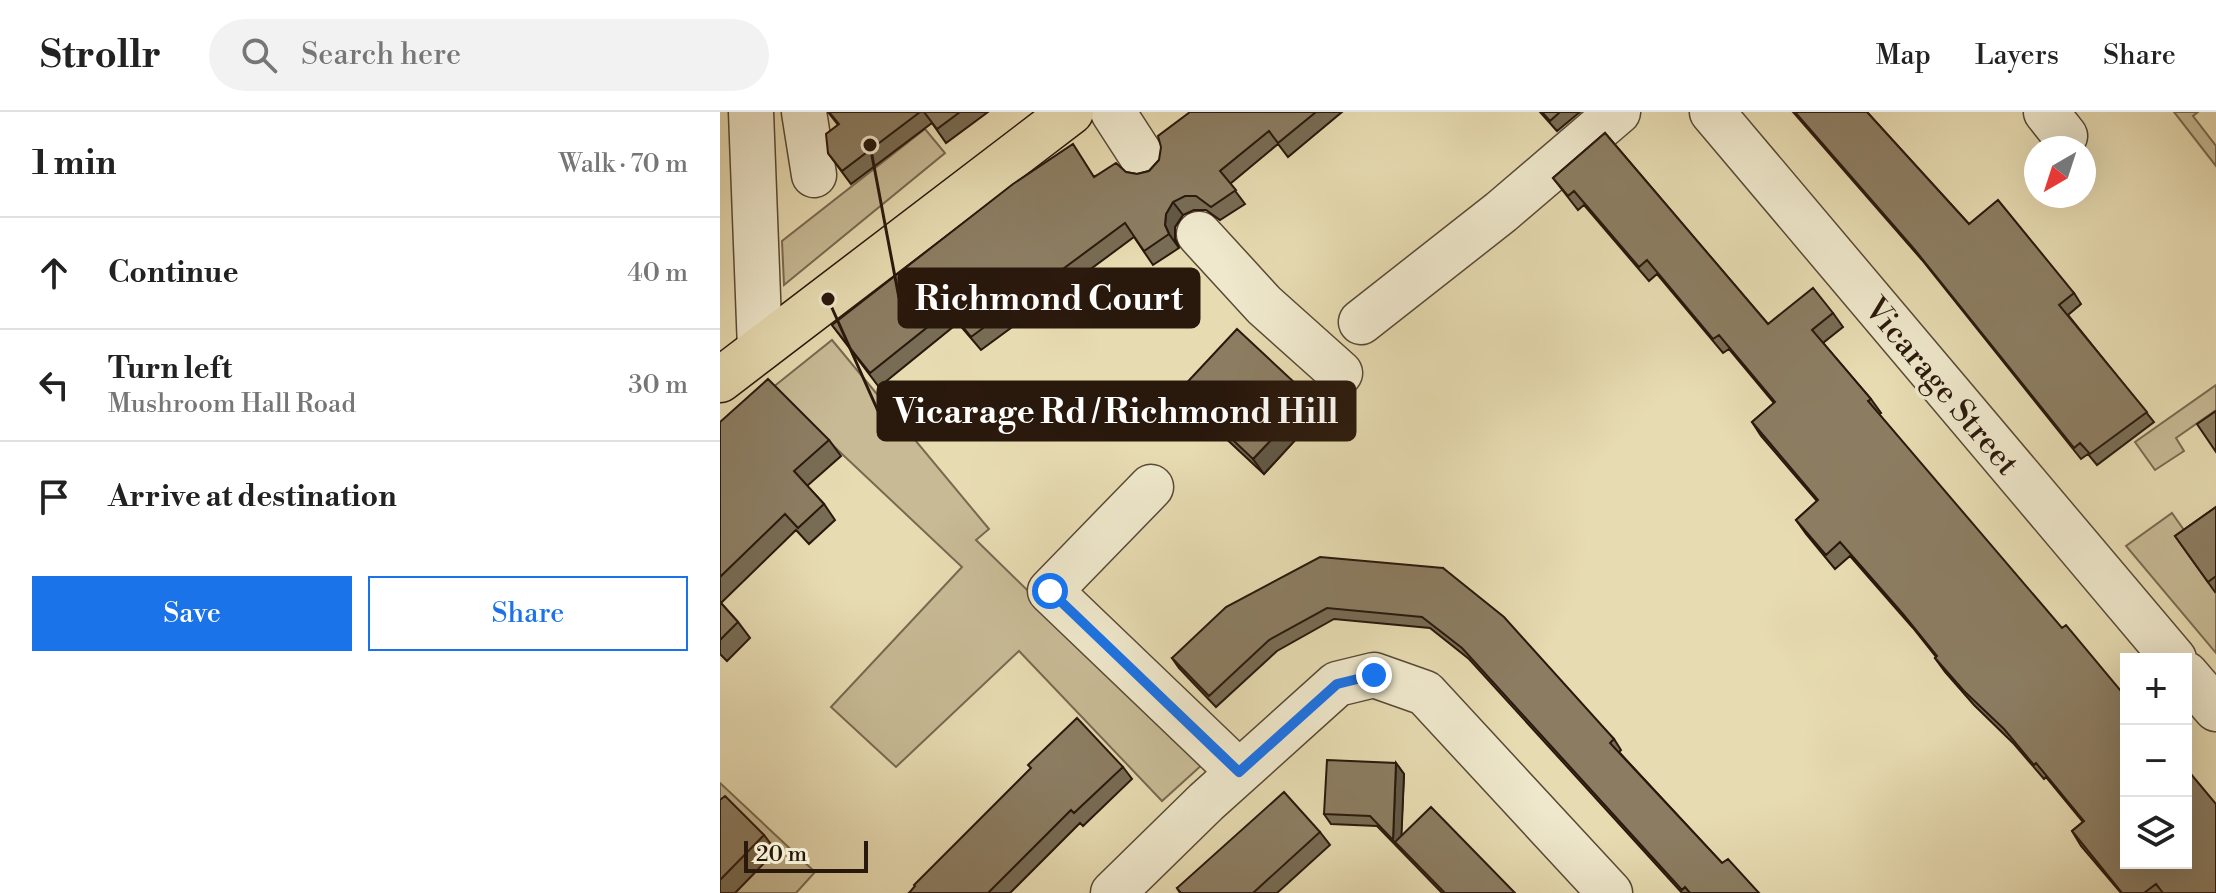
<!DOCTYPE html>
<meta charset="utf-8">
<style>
:root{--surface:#fff;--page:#f2f2f2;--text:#222;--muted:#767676;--line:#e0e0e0;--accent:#1a73e8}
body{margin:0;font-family:"Libre Bodoni",serif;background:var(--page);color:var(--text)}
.controls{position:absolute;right:24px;bottom:24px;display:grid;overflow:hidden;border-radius:0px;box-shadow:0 8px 32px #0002}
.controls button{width:72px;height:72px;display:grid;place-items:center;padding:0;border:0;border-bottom:2px solid var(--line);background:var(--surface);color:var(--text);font:40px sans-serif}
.compass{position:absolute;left:1304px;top:24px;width:72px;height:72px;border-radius:50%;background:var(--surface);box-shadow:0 8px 32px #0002;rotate:219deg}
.scale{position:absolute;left:24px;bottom:20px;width:124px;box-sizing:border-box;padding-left:8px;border:4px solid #29180c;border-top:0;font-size:22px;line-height:28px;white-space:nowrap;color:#29180c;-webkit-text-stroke:6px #efe8cc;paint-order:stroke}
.stop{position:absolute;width:24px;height:24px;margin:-18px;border:6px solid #1a73e8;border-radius:50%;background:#fff}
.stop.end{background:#1a73e8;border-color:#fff;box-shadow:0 2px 8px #0008}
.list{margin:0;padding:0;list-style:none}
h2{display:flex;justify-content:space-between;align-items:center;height:104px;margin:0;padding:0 32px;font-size:34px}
h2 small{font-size:26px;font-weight:400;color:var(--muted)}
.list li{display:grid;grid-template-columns:52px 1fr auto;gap:24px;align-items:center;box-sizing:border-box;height:112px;padding:0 32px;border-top:2px solid var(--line)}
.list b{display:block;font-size:30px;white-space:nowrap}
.list p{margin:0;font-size:26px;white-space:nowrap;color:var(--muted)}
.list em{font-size:26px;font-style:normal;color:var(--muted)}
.actions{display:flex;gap:16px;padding:24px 32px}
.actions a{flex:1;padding:18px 0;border:2px solid var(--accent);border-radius:0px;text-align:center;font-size:28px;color:var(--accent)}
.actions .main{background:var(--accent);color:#fff}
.icon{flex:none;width:44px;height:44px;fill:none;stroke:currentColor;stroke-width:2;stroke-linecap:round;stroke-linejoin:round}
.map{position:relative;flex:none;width:1496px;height:781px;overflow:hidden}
header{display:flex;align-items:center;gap:48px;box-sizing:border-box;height:112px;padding:0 40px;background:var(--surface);border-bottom:2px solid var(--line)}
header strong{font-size:38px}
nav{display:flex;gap:44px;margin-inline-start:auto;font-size:28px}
.search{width:560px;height:72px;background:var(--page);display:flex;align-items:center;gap:20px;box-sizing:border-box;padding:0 28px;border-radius:44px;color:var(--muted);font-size:30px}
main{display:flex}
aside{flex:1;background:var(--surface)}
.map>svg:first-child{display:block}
.green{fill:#c7ba95;stroke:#786950;stroke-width:2}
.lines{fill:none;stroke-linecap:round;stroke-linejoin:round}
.minor-casing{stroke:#584935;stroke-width:47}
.major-casing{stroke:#29180c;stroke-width:47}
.minor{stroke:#efe8cc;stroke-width:44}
.major{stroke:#e7dbb1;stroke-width:44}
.wall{fill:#786c54;stroke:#29180c;stroke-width:2}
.shaded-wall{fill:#625845;stroke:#29180c;stroke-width:2}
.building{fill:#8c7d62;stroke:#29180c;stroke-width:2}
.route{stroke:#1a73e8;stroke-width:10}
.labels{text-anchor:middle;stroke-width:7;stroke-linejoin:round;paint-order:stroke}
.street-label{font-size:32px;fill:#29180c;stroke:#efe8cc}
.leader{fill:none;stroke:#29180c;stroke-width:3}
.callout-dot{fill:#29180c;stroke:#efe8cc;stroke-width:3}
.callout{fill:#29180c;stroke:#29180c;stroke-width:3}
.callout-label{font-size:34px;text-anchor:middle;font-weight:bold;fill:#fff}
</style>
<header>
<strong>Strollr</strong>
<div class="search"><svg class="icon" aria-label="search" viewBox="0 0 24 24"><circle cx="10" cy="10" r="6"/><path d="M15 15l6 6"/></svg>Search here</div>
<nav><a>Map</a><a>Layers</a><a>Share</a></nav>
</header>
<main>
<aside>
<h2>1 min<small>Walk · 70 m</small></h2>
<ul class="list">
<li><svg class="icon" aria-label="ahead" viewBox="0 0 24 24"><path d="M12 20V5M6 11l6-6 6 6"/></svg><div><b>Continue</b></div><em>40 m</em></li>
<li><svg class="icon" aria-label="left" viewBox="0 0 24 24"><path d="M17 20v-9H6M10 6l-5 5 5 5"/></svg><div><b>Turn left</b><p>Mushroom Hall Road</p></div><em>30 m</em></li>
<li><svg class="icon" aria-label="arrive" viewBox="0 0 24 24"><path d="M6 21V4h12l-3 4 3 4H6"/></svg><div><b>Arrive at destination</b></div></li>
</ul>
<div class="actions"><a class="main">Save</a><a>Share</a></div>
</aside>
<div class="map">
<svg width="1496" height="781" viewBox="0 0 1496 781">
<rect width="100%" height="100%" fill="#e7dbb1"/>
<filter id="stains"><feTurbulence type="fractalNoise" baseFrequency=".0025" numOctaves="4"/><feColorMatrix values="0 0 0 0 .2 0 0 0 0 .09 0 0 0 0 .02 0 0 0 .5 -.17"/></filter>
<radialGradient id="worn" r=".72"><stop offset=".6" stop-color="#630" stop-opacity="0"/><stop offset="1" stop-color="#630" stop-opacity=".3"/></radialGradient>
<path class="green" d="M1454,0H1478L1473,4L1496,34V54Z
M205,17L225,41L64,173L62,129Z
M112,228L269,417L256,428L484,651L442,689L299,539L176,655L111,595L242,455L52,276Z
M1496,273V298L1456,326L1464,339L1435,358L1415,330Z
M1452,401L1471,428L1463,434L1496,479V541L1406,434Z
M0,671L95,760L76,781H15L55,739L0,716Z"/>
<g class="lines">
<g class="minor-casing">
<path id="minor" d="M31,0L40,237
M84,0L94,63
M393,0L426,51
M992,0L1454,547
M1326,0L1345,24
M479,122L544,193L620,261
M641,210L781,100L898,0
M431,375L330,479L519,660
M1466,562L1496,597
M393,781L486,690L617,572L654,563L705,581L890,781"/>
</g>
<g class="major-casing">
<path id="major" d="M0,268L351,0"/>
</g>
<use href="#minor" class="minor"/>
<use href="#major" class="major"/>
</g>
<path class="wall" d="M108,0H268L226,31L212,11L131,72L108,41L118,13Z
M470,0H622L568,45L558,32L510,72L525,92L500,108L486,98H474L463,103L455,115V127L459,136L433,153L414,125L261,238L238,211L159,275L112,213L375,64L406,60L417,62L429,59L439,48Z
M820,0H860L837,19Z
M1073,0H1147L1249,112L1354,181L1361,192L1348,203L1434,310L1377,353L1368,342L1361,347L1202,148Z
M885,21L1048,212L1113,201L1123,215L1103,231L1151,287L1161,301L1159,302L1496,781H1401L1361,734L1352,719L1363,710L1326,665L1324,667L1294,632L1254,593L1225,560L1215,546L1216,545L1193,516L1130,444L1115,457L1086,422L1076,408L1097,389L1041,324L1032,310L1054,291L1009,237L1003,241L937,162L929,169L864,93L858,98L833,66Z
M460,278L591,286L601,300L544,362L470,293Z
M0,310L109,328L121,344L87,374L104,392L115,408L89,432L76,418L1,491L18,510L30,526L7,549L0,542Z
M1496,395V479L1495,480L1455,424Z
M723,456L894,627L901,638L899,640L1002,751L1039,781H962L749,547L710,516L614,507L557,539L496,595L459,556L452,546Z
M676,651L684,662L681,724L795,781H722L657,714L611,712L604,702Z
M403,655L412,667L363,714L360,711L290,781H189Z
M0,688L44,723L56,739L15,781H0Z
M600,720L610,733L557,781H460L457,776Z"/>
<path class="shaded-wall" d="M453,90L463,103L455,115V127L459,136L449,122L445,113L446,102Z
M591,286L601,300L544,362L533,347Z
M676,651L684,662L681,735L675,730L681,738L673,728Z"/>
<path class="building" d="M109,0H200L122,59L108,41L106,22L119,12Z
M204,0H240L217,17Z
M470,0H596L558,31L549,19L500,59L516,78L491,95L476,84H465L453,90L446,102L445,113L449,122L424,139L405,111L251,225L229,198L150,261L112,213L293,72L353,32L374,65L396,51L406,60L417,62L429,59L439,48L441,35L438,24Z
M822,0H840L830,9Z
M1075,0H1147L1249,112L1278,88L1354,181L1339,193L1427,300L1370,342L1360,331L1354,336L1195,138Z
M885,21L1048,212L1093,176L1113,201L1092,218L1151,287L1148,289L1342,516L1346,513L1406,585V751H1466V656L1496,692V781H1443L1436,772L1424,781H1402L1352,719L1364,709L1316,651L1314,653L1284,617L1244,579L1215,546L1217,544L1183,502L1120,430L1106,443L1076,408L1098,388L1032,310L1055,290L999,223L993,227L927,148L919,155L854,79L848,84L833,66Z
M517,217L591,286L533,347L460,278Z
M48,267L109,328L74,359L104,392L78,416L65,402L0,465V310Z
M1496,299V340L1477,312Z
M1496,395V464L1488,470L1455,424Z
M600,445L723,456L784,505L894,627L890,631L1002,751L1008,747L1039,781H970L965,775L962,778L742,536L702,505L607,496L549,528L489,584L452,546L506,495Z
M0,490L18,510L0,528Z
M357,606L403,655L354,701L351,698L268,781H189L195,774L194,773L311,656L308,653Z
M607,648L676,651L673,728L650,704L604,702Z
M564,680L600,720L533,781H461L457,776Z
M5,684L44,723L0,768V688Z
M711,695L795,781H725L675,730Z"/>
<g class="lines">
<path class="route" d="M330,479L519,660L617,572L654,563"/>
</g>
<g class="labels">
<g class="street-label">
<text transform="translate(1222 274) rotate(50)" y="11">Vicarage Street</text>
</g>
</g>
<path class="leader" d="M150 33L179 186M108 187L158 299"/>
<g class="callout-dot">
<circle cx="150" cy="33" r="8"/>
<circle cx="108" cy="187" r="8"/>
</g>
<g class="callout">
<rect x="179" y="157" width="300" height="58" rx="8"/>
<rect x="158" y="270" width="477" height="58" rx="8"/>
</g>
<g class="callout-label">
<text x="329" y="198">Richmond Court</text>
<text x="396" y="311">Vicarage Rd / Richmond Hill</text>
</g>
<rect width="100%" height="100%" filter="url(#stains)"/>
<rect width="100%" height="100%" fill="url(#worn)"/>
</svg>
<div class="controls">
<button>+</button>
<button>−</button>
<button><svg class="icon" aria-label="layers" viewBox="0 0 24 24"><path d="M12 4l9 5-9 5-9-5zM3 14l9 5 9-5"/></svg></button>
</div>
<svg class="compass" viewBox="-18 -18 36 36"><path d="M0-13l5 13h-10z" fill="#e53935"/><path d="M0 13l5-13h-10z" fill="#767676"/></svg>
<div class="scale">20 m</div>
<div class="stop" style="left:330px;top:479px"></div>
<div class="stop end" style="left:654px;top:563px"></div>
</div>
</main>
